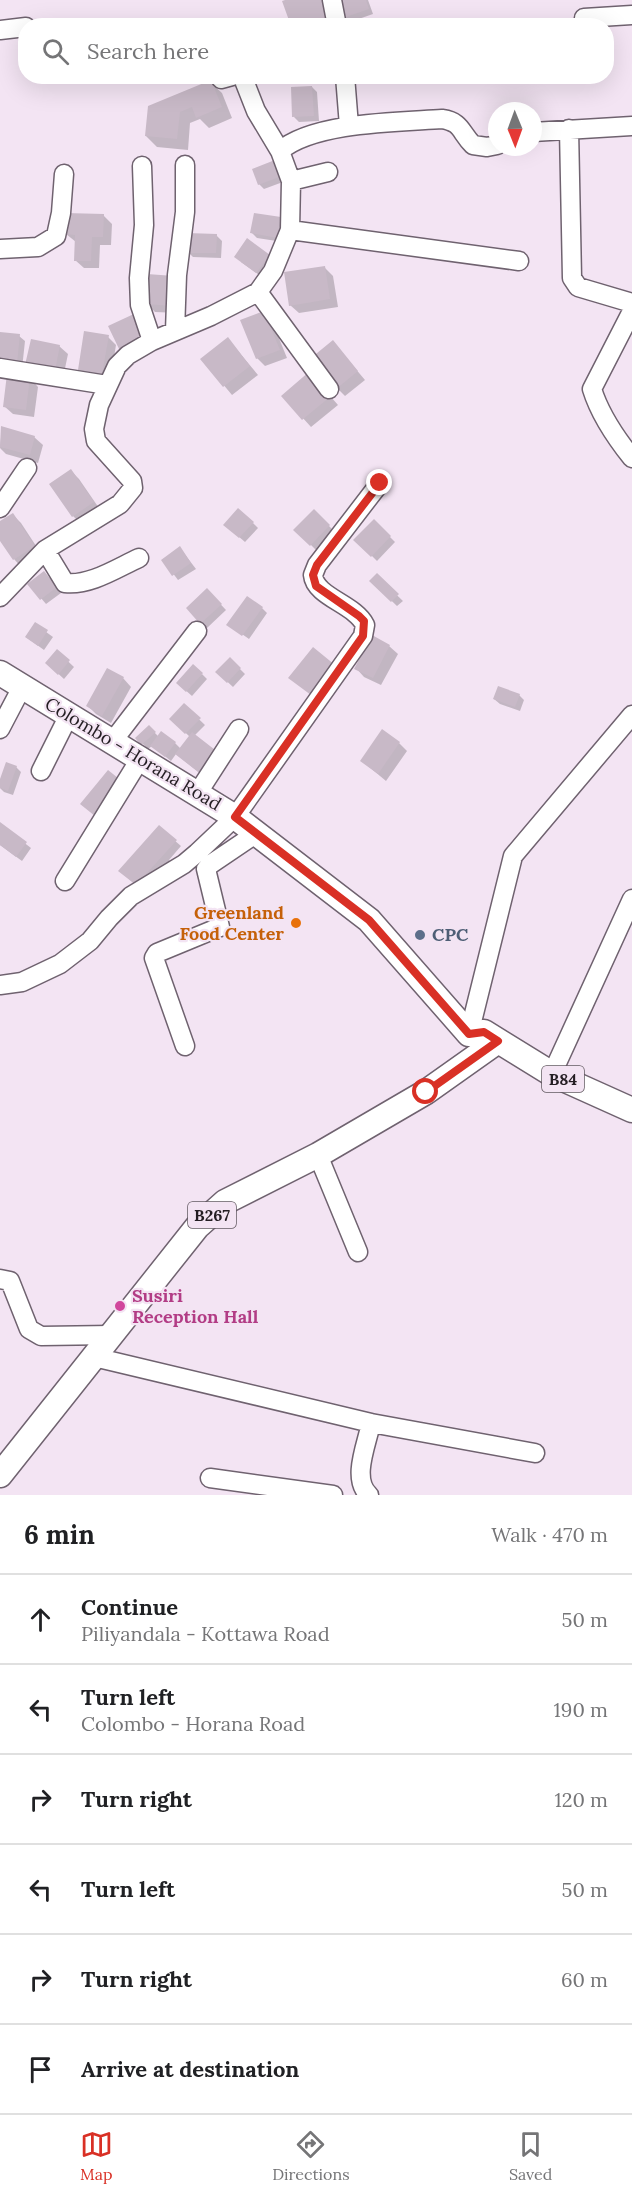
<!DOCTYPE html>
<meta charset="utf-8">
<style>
:root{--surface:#fff;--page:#f6f6f6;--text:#202124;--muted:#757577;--line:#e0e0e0;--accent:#d93025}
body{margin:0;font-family:Lora,serif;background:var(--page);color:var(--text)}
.compass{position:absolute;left:488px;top:102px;width:54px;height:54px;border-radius:50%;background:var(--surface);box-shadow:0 6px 24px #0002;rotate:179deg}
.stop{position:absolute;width:18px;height:18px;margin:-14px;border:4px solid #d93025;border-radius:50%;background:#fff}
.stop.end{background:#d93025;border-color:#fff;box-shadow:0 2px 6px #0008}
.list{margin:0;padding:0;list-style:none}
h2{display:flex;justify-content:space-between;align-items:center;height:78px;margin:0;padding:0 24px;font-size:26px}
h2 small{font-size:20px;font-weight:400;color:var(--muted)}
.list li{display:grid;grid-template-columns:39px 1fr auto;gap:18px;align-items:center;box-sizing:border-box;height:90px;padding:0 24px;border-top:2px solid var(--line)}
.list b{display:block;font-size:22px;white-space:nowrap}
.list p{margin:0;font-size:20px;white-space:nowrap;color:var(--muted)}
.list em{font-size:20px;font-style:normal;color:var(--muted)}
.icon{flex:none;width:33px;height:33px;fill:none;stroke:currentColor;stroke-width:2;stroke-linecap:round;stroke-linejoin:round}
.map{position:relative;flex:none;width:632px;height:1495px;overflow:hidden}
.search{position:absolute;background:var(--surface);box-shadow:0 6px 24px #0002;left:18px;right:18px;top:18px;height:66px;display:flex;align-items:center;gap:15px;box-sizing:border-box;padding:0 21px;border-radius:24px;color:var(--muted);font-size:22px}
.sheet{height:618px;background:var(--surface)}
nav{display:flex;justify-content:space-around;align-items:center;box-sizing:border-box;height:84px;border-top:2px solid var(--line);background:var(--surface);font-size:16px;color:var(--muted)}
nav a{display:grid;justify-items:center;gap:3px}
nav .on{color:var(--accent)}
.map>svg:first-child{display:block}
.shadow{fill:#0003}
.building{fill:#c8b9c7}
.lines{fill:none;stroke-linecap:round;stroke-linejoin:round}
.minor-casing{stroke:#6f626f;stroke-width:21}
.major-casing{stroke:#6f626f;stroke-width:27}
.minor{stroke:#fff;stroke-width:18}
.major{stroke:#fff;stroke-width:24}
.route{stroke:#d93025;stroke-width:8}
.food-dot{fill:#e8710a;stroke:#f3e4f3;stroke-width:2}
.service-dot{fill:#5c6f8a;stroke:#f3e4f3;stroke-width:2}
.hotel-dot{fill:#d1479c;stroke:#f3e4f3;stroke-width:2}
.labels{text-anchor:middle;stroke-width:4.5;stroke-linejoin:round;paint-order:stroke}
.shield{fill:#f3e4f3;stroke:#625961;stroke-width:1.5}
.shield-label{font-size:16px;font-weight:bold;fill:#241e23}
.street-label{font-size:18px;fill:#241e23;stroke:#f3e4f3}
.food-label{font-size:18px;font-weight:bold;fill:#c56008;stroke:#f3e4f3;text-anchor:end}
.service-label{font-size:18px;font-weight:bold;fill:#4e5e75;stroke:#f3e4f3;text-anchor:start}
.hotel-label{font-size:18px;font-weight:bold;fill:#b23c85;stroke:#f3e4f3;text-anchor:start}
</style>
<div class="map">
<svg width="632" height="1495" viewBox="0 0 632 1495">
<rect width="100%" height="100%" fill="#f3e4f3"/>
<path class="shadow" d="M338,0H368L373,14L350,22L344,17Z
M362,76H377L367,81Z
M210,82L222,93L232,118L209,128L200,119L190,123L188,150L157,147L146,136Z
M312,87L317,92L319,121L299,122L294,117Z
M285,165L291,179L264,189L259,184Z
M103,215L112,224L111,245H100L99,268H84L75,260L76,242L66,234Z
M281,219L286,224L283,242L257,238L252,233Z
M216,235L222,241L221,258L193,257L188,252Z
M269,256L274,261L262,277L241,262Z
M325,268L333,276L338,307L299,313L290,305Z
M149,276L180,313L155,312L147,304Z
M242,321H272L287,358L265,366L257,358Z
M19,336L25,341L22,369L0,342Z
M108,337L116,345L110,382L88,378L79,370Z
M228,339L258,375L232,395L202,359Z
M333,342L365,380L345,396L337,388Z
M59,346L68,354L63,378L35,372Z
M30,378L38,387L34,417L13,414L4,406Z
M318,382L338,405L311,427L283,396Z
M2,428L34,437L43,445L38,463L6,454L0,448Z
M71,471L79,479L101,511L81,524L73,516Z
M314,511L334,531L316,550L296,530Z
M13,515L21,523L42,555L22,568L14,559L0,538V523Z
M374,521L395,542L377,561L356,540Z
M253,523L258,528L245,542L231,530Z
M180,548L196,569L178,580L163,560Z
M377,576L403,601L397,606L371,581Z
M50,578L61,593L46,604L29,584Z
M207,590L226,610L207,628L188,608Z
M262,608L267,613L249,639L232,627Z
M35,624L53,637L44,650L26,637Z
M389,646L398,654L381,685L364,677L356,668Z
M57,651L74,667L64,679L52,668Z
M230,659L245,674L233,687L217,672Z
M202,674L207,679L192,696L183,688Z
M123,678L131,687L111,723L96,714L88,706Z
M519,695L524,700L520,711L500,704L494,699Z
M184,705L205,725L194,736L211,782L176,754L171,761L152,746L148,749L137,738L149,727L159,737L175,743L181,749L190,737L171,719Z
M399,743L407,751L386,781L362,761Z
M16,767L21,772L13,795L4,792L0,788V784Z
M0,824L31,848L22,861L0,845Z
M159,827L181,846L169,860L172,863L145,893L120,871Z"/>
<path class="building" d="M285,0H323L332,26H291L282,1Z
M337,0H366L369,9L343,18Z
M211,80L222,107L196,118L192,107L180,112L177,139L145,136L148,106Z
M312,86L314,116L292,117L291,87Z
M280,158L287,174L258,185L252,169Z
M65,213L104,214L103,237H92L91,261H74L75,235L64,234Z
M254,213L281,217L278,238L250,233Z
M187,233L217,234L216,253H186Z
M247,238L270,255L256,273L234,257Z
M325,266L330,299L289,306L284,272Z
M147,274L174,276L172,306L146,304Z
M264,311L280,350L256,359L240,320Z
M136,313L149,340L121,353L108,326Z
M84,331L109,335L102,374L78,370Z
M0,332L20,334L17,364L0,363Z
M228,337L250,366L223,387L200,359Z
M31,339L60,345L55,371L25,365Z
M333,340L358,371L336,389L311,358Z
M310,371L331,396L302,420L281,396Z
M7,374L30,377L26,410L3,407Z
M1,426L35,436L30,455L0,447Z
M71,469L94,502L72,517L49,484Z
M238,508L254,522L239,538L223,525Z
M314,509L330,525L310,546L293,530Z
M13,513L35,546L13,560L0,541V521Z
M374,519L391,536L371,557L353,540Z
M180,546L191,563L172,576L161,560Z
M44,571L57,587L40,600L27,584Z
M377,573L399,594L391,602L369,581Z
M207,588L222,604L200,624L186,608Z
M247,596L263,607L242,636L226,625Z
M35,622L48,630L38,646L25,637Z
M372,635L390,645L373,678L354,669Z
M313,647L335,665L311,695L288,678Z
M57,649L70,660L58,675L45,663Z
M230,657L241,668L227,683L215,672Z
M193,664L203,673L186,692L176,683Z
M107,668L124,677L102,716L86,706Z
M498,686L520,694L515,707L493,699Z
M184,703L201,718L185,734L169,719Z
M149,725L156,732L141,745L135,738Z
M382,729L400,742L378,774L360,761Z
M161,731L176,742L165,757L150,746Z
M192,732L219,753L202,775L175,754Z
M6,762L17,766L8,791L0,788V779Z
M108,770L123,782L95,816L80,804Z
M0,822L27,842L16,857L0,845Z
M159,825L177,840L136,885L118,871Z"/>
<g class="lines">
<g class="minor-casing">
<path id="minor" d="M332,0L337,26
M584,18L632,15
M0,30L26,27
M345,76L349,126
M221,79L232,76
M569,129L572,278L578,287L632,303
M533,132L632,126
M280,151C313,122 399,122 442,119C462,122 460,132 473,145L487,147L497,145
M142,166L144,225L139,278L140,305L152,341
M291,181L328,172
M290,230L519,261
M0,249L38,247L56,236L61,213L64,174
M258,292L329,389
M632,311L592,389C600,415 616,438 632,458
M175,331L177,275L185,212V165
M0,368L107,385
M0,508L27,468
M45,550L65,583C90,586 117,568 139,558
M0,597L45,550L120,504L133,488L132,481L96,441L94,429L99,405L117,366L128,355L152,341L211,316L258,292L273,271L290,230L291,181L280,151L256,111L243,78L239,76
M0,729L22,687
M112,742L197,631
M41,771L69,715
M197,794L239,729
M65,881L140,759
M0,985L22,982L60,964L90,941L109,918L131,896L184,864L197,853L235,817L363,636L365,625C355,604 315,597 313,575L317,565L380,483
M469,1034L513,856L632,715
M185,1046L154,958L157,953L220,927L206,869L211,864L257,833
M552,1074L632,899
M318,1155L358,1252
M0,1279L10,1281L29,1329L41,1336L112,1335
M94,1357L371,1423C367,1444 351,1479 369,1495
M371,1423L535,1453
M210,1478L333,1495"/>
</g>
<g class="major-casing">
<path id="major" d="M0,673L235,817L369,920L469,1034L484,1032L552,1074L632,1110
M0,1475L197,1227L225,1202L318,1155L426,1092L498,1041"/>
</g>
<use href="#minor" class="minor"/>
<use href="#major" class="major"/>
</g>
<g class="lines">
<path class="route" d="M380,483L317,565L313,575L316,586L359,616L364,621L363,636L235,817L369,920L469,1034L484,1032L498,1041L426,1092"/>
</g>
<circle class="food-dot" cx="296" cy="923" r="6"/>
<circle class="service-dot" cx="420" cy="935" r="6"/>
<circle class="hotel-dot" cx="120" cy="1306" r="6"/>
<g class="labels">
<g class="shield">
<rect x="542" y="1066" width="42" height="26" rx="4.5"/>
<rect x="188" y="1202" width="48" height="26" rx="4.5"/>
</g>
<g class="shield-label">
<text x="563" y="1085">B84</text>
<text x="212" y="1221">B267</text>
</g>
<g class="street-label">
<text transform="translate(133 754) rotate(31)" y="6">Colombo - Horana Road</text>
</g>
<g class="food-label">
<text x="284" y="919">Greenland<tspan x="284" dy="21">Food Center</tspan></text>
</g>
<g class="service-label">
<text x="432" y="941">CPC</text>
</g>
<g class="hotel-label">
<text x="132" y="1302">Susiri<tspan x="132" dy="21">Reception Hall</tspan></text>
</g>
</g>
</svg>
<svg class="compass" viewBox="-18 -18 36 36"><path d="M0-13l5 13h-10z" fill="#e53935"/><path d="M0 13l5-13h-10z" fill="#757577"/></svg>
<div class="stop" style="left:426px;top:1092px"></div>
<div class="stop end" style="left:380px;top:483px"></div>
<div class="search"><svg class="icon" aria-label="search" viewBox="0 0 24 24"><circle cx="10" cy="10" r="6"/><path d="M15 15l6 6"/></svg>Search here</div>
</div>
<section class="sheet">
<h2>6 min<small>Walk · 470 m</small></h2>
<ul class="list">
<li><svg class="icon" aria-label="ahead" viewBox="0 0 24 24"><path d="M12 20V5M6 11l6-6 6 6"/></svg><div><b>Continue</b><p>Piliyandala - Kottawa Road</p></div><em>50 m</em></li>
<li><svg class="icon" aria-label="left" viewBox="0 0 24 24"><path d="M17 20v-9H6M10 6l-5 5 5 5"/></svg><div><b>Turn left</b><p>Colombo - Horana Road</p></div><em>190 m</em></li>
<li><svg class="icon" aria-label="right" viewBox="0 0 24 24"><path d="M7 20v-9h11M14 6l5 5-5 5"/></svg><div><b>Turn right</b></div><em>120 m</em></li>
<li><svg class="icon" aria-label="left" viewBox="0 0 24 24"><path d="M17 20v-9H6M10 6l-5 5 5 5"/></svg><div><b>Turn left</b></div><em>50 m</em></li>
<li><svg class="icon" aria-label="right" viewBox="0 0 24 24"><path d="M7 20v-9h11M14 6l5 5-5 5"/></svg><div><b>Turn right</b></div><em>60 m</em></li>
<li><svg class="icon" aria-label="arrive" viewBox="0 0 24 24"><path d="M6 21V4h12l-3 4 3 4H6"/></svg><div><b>Arrive at destination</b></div></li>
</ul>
</section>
<nav>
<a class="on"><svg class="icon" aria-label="map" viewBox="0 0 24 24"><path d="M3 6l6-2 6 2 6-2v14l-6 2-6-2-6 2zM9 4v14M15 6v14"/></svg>Map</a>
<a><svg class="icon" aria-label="directions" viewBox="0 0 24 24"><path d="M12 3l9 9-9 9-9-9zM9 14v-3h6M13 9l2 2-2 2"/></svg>Directions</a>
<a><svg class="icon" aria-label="saved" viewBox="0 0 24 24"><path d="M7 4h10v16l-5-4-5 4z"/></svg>Saved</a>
</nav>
